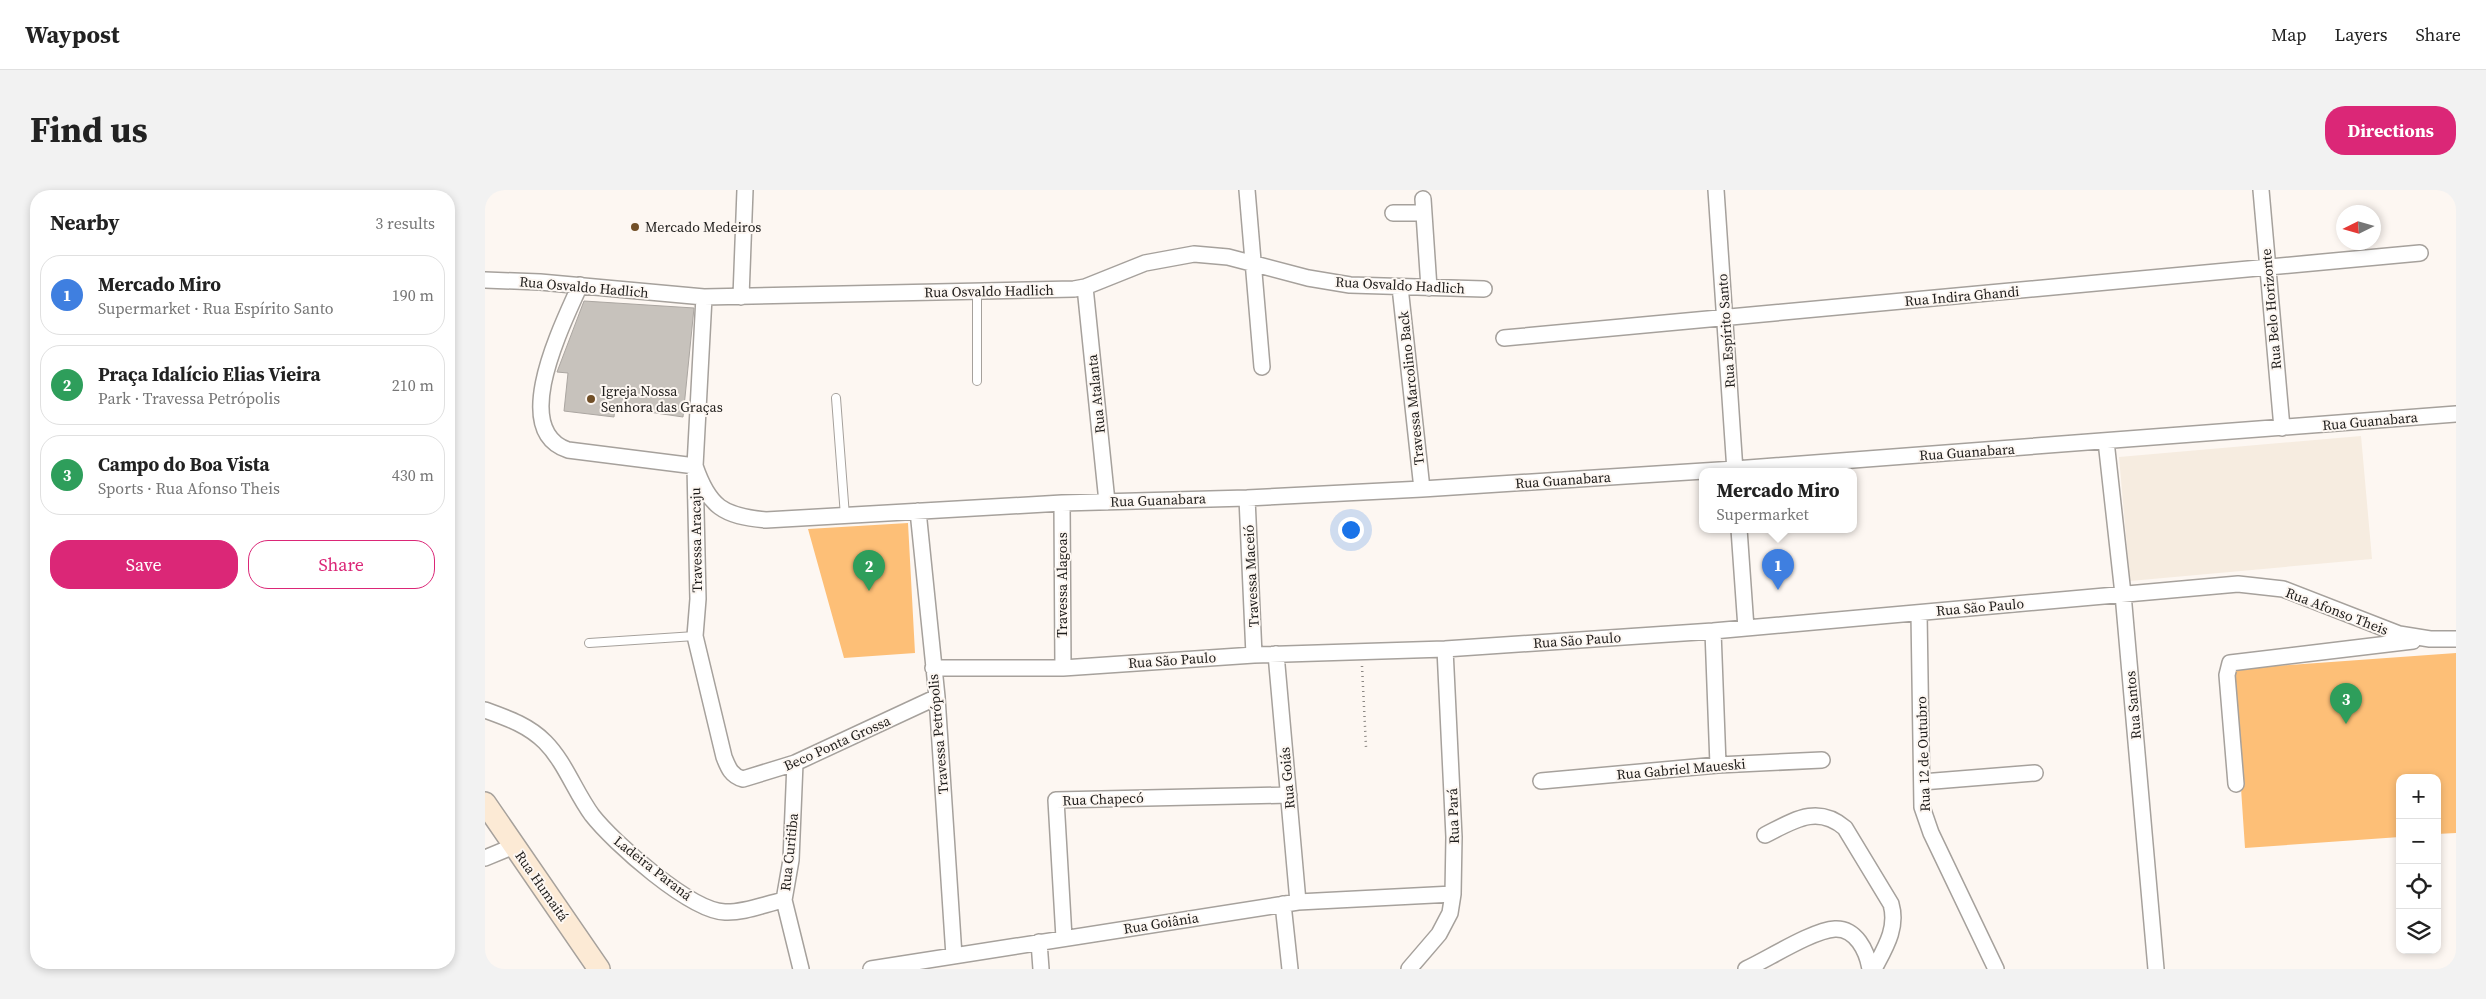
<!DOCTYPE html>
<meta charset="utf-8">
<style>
:root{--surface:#fff;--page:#f2f2f2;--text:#222;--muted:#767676;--line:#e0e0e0;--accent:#db2777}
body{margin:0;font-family:"Source Serif 4",serif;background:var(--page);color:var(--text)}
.controls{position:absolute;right:15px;bottom:15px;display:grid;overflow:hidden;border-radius:10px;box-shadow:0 2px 8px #0003}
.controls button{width:45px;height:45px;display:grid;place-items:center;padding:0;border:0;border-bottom:1px solid var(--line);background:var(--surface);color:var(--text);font:25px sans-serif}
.compass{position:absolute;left:1851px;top:15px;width:45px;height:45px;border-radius:50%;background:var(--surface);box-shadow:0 2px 8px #0003;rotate:265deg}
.you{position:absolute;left:865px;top:339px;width:18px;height:18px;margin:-12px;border:4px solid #fff;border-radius:50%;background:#1a73e8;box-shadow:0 0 0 8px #1a73e833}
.badge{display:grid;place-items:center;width:32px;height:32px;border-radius:50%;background:var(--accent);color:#fff;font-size:16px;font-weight:700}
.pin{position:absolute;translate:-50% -41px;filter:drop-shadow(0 1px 2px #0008)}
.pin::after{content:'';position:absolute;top:26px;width:18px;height:15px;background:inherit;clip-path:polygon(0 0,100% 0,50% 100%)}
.popup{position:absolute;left:1214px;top:278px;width:158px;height:65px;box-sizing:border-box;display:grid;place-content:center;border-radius:10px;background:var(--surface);filter:drop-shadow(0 1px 4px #0005);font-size:16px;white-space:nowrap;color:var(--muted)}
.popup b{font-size:19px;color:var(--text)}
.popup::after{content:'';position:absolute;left:50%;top:100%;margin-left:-10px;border:10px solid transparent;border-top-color:var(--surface)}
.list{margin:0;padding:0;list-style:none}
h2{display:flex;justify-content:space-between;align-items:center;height:65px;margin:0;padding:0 20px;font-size:21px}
h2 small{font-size:16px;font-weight:400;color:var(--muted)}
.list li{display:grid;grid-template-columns:32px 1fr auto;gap:15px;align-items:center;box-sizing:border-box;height:80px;margin:0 10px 10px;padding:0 10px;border:1px solid var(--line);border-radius:20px}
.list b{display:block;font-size:19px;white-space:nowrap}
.list p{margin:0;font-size:16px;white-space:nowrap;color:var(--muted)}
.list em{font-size:16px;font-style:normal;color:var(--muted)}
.actions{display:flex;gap:10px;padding:15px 20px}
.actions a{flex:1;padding:11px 0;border:1px solid var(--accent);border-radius:20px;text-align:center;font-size:18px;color:var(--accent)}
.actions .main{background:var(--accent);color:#fff}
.icon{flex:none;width:28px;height:28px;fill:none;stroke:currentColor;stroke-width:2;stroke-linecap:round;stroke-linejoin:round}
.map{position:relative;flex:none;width:1971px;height:779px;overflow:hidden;border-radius:20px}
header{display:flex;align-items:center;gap:30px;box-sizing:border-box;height:70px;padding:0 25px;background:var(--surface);border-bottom:1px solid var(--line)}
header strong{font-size:24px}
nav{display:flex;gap:28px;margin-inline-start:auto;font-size:18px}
.intro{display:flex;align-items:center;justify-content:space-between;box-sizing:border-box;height:120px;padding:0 30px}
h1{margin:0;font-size:35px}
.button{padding:12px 22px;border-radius:20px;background:var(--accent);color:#fff;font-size:18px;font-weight:700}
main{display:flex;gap:30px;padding:0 30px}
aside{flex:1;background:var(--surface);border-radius:20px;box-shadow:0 2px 8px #0003}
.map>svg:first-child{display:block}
.built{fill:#f6ece0}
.green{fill:#fdbf77}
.building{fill:#c7c2bc;stroke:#aba6a1}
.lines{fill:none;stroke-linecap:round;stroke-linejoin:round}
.lane-casing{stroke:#a6a19c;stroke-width:10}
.street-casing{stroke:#a6a19c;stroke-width:18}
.secondary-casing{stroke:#a6a19c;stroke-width:24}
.path{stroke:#8c8884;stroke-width:2.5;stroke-dasharray:1 4;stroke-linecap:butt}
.lane{stroke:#fff;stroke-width:8}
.street{stroke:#fff;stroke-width:15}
.secondary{stroke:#fcead5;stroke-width:21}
.poi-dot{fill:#714f27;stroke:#fdf7f2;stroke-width:2}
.labels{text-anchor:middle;stroke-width:4;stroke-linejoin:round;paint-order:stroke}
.poi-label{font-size:14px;fill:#1e1c1a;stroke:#fdf7f2;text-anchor:start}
.street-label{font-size:14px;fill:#1e1c1a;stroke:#fdf7f2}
</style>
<header>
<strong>Waypost</strong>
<nav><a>Map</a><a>Layers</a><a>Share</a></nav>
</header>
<div class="intro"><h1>Find us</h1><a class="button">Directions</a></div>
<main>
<aside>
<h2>Nearby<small>3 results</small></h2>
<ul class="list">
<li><span class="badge" style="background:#3f7fe0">1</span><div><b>Mercado Miro</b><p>Supermarket · Rua Espírito Santo</p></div><em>190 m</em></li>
<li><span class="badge" style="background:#2e9e5b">2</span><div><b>Praça Idalício Elias Vieira</b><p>Park · Travessa Petrópolis</p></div><em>210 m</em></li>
<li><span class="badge" style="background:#2e9e5b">3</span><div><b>Campo do Boa Vista</b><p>Sports · Rua Afonso Theis</p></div><em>430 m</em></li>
</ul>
<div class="actions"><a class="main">Save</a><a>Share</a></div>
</aside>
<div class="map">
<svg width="1971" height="779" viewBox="0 0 1971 779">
<rect width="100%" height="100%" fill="#fdf7f2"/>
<path class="built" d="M1876,246L1887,369L1645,391L1634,267Z"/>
<path class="green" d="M423,333L430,463L359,468L323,339Z
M1971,463V643L1952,644V588H1915V647L1760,658L1748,479Z"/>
<path class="building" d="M99,111L209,118L198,227L130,217L129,227L79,221L83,183L72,182Z"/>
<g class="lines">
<g class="lane-casing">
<path id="lane" d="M492,101V191
M351,208L360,326
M104,453L210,446"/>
</g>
<g class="street-casing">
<path id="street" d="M762,0L777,177
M1231,0L1250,281
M1776,0L1797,238
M938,9L944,98
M908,23H939
M0,90L55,92L219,107L589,99L600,97L660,73L709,64L743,67L823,88L865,95L999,99
M95,95C79,132 23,240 83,260L210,276C224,317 238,326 281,330L577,313L762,308L937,299L1250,279L1971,224
M600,97L622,312
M915,97L937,299
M219,107L210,276L213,409L210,446L239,567C243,577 246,586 258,589L310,573L452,507
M256,107L260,0
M1019,148L1935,63
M1621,251L1638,404L1671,779
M762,308L769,465
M577,313L578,478
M433,321L452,507L469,766
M1254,339L1261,438
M1434,423L1437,617L1446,643L1511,779
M1228,441L1233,575
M791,464L813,712
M448,478H578L769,465L960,459L1228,441L1753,394L1798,399L1914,444L1945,449H1971
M0,520C22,528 43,535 60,552C80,572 90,602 107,625C128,652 205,721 240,722C259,723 280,714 299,710
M310,573L306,670L299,710L316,779
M1056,591L1233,575L1337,570
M1437,592L1550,583
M1751,594L1742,485L1745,473L1928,451
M1280,645C1308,631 1332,614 1360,638L1406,714C1413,738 1400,758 1389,779
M0,668L29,656
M798,714L805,779
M579,748L571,610L804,605
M554,752L556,779
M386,779L813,712L968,704
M924,779L954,744L965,723L968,704L969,647L960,459
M1261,779C1283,769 1328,740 1350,739C1371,738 1382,761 1385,779"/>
</g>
<g class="secondary-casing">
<path id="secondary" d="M0,613L114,779"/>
</g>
<path class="path" d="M877,476L881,557"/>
<use href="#lane" class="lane"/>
<use href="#street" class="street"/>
<use href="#secondary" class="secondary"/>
</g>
<g class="poi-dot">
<circle cx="150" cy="37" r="5"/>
<circle cx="106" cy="209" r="5"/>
</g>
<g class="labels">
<g class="poi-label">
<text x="160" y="42">Mercado Medeiros</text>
<text x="116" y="206">Igreja Nossa<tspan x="116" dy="16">Senhora das Graças</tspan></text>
</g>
<g class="street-label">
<text transform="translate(915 95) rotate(3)" y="5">Rua Osvaldo Hadlich</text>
<text transform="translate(99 97) rotate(5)" y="5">Rua Osvaldo Hadlich</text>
<text transform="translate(504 101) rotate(-1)" y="5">Rua Osvaldo Hadlich</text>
<text transform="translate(1477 106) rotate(-5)" y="5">Rua Indira Ghandi</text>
<text transform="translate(1786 119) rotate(-95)" y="5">Rua Belo Horizonte</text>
<text transform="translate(1241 141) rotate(-94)" y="5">Rua Espírito Santo</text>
<text transform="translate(926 198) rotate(-96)" y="5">Travessa Marcolino Back</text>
<text transform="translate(611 204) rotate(-96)" y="5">Rua Atalanta</text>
<text transform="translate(1885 231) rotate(-5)" y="5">Rua Guanabara</text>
<text transform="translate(1482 262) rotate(-4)" y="5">Rua Guanabara</text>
<text transform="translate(1078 290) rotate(-4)" y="5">Rua Guanabara</text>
<text transform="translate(673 310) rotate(-2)" y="5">Rua Guanabara</text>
<text transform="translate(211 350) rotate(-91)" y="5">Travessa Aracaju</text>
<text transform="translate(766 386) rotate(-93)" y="5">Travessa Maceió</text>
<text transform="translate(577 395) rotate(-90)" y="5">Travessa Alagoas</text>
<text transform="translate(1495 417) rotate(-5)" y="5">Rua São Paulo</text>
<text transform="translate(1852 421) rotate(21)" y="5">Rua Afonso Theis</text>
<text transform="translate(1092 450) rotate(-4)" y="5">Rua São Paulo</text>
<text transform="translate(687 470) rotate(-4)" y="5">Rua São Paulo</text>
<text transform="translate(1648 515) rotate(-95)" y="5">Rua Santos</text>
<text transform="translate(453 544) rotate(-95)" y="5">Travessa Petrópolis</text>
<text transform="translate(352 553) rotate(-24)" y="5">Beco Ponta Grossa</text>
<text transform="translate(1438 564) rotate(-92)" y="5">Rua 12 de Outubro</text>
<text transform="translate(1196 579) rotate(-5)" y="5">Rua Gabriel Maueski</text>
<text transform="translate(802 588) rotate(-95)" y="5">Rua Goiás</text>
<text transform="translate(618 609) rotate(-2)" y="5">Rua Chapecó</text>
<text transform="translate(968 626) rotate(-92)" y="5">Rua Pará</text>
<text transform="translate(304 662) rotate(-84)" y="5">Rua Curitiba</text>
<text transform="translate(168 678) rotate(38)" y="5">Ladeira Paraná</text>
<text transform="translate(57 696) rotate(55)" y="5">Rua Humaitá</text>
<text transform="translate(676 733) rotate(-9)" y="5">Rua Goiânia</text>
</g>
</g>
</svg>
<div class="controls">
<button>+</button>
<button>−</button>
<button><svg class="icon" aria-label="locate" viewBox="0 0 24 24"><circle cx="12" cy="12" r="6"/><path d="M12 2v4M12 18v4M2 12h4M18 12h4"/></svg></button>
<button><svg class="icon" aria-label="layers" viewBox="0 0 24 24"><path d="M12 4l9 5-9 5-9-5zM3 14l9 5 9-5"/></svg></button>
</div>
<svg class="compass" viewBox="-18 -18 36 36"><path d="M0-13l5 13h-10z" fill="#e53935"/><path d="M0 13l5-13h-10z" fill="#767676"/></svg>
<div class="you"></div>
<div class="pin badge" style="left:1293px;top:400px;background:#3f7fe0">1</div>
<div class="popup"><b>Mercado Miro</b>Supermarket</div>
<div class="pin badge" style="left:384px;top:401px;background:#2e9e5b">2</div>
<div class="pin badge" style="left:1861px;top:534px;background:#2e9e5b">3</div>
</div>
</main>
